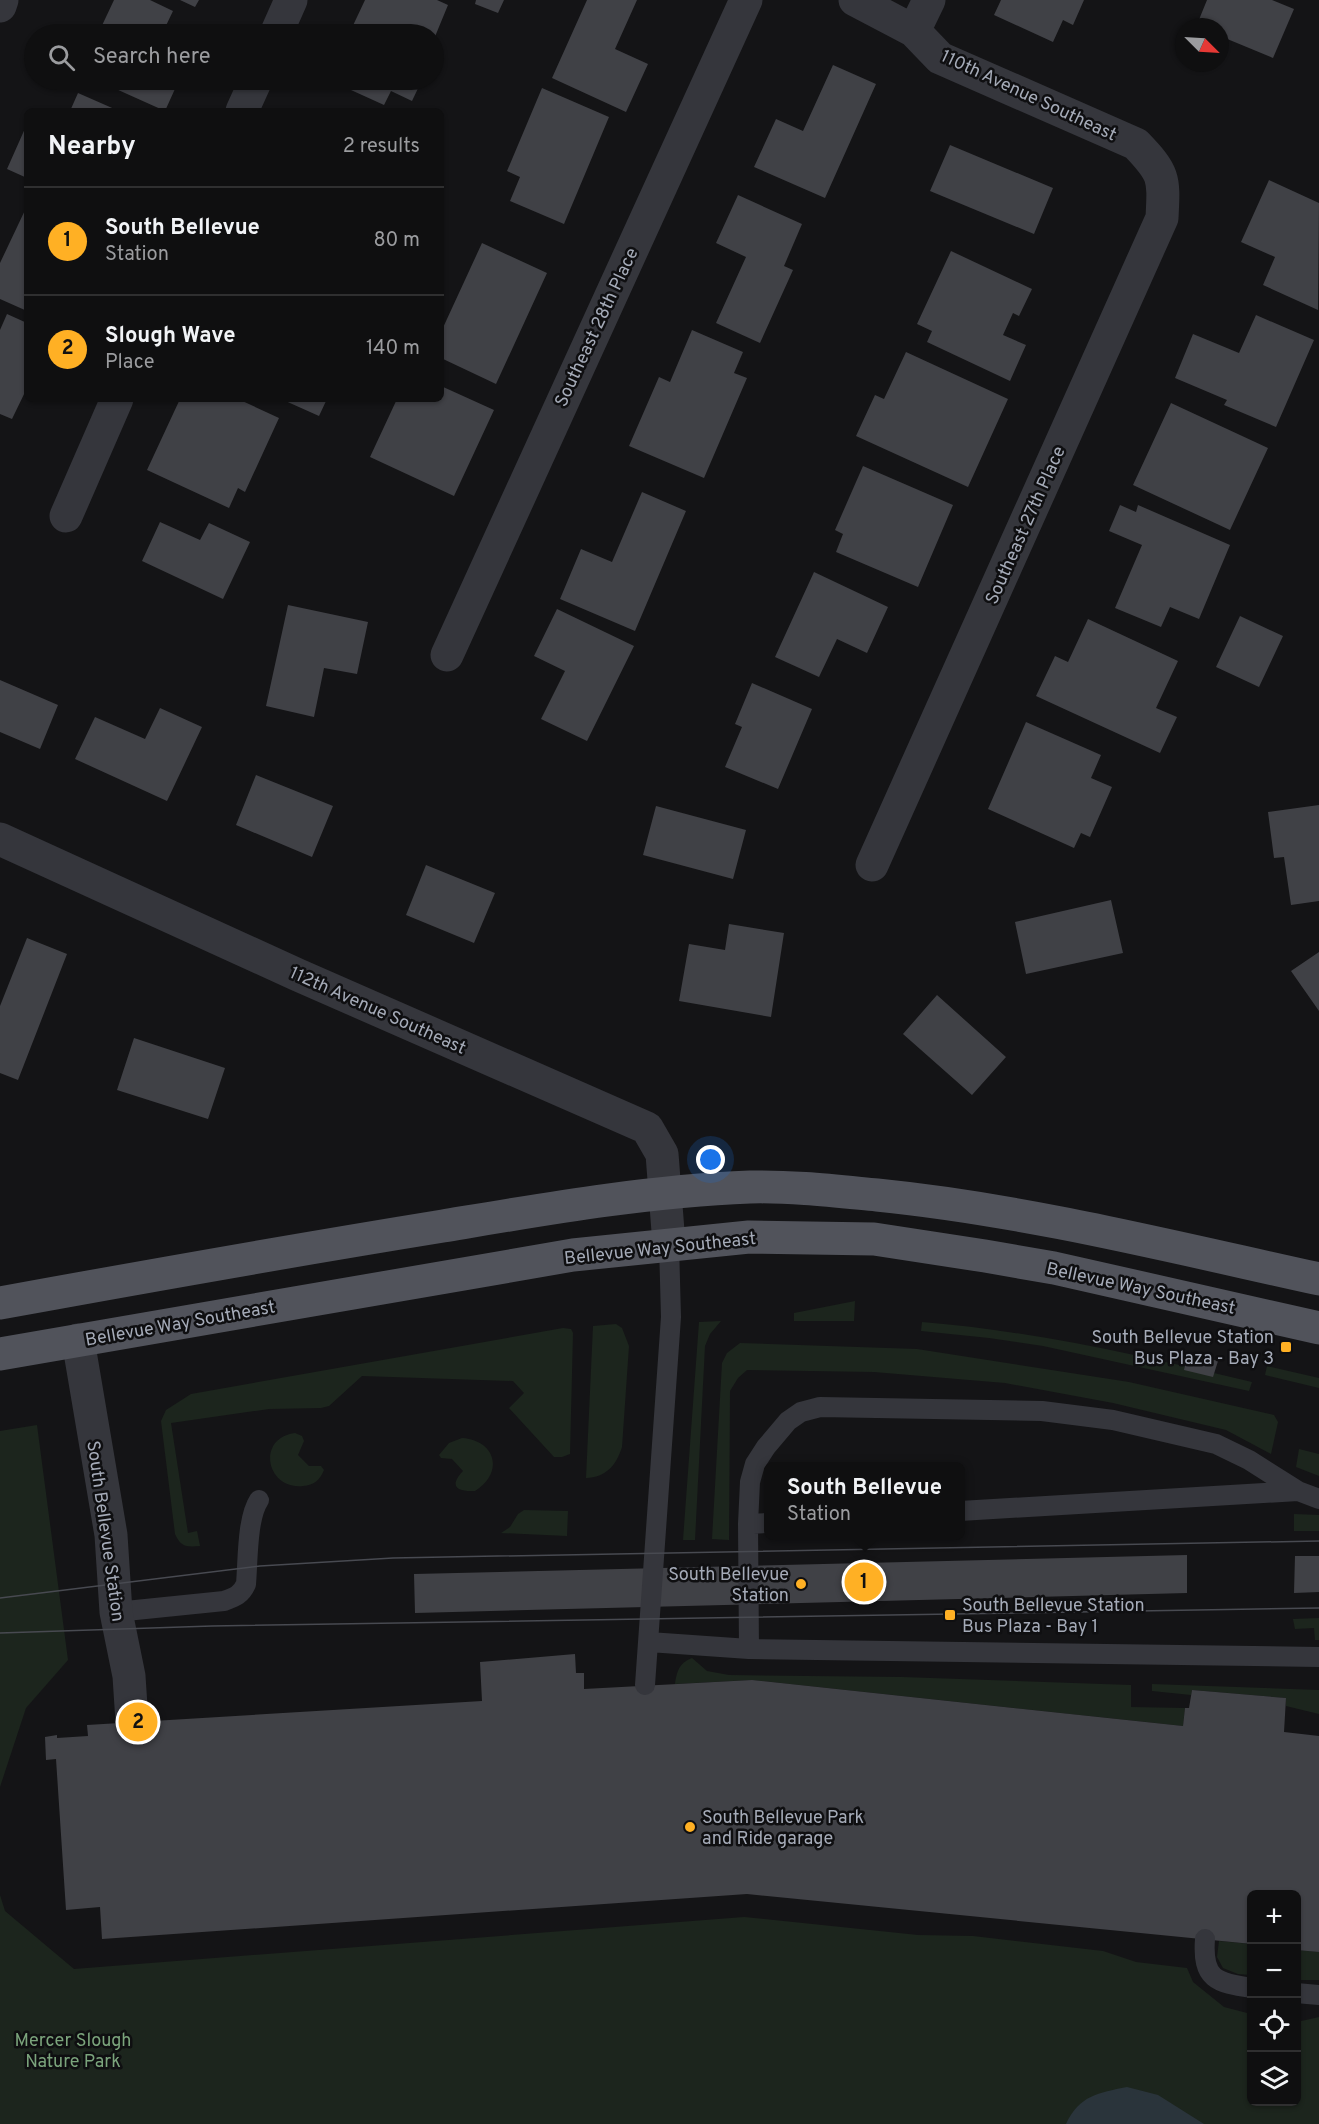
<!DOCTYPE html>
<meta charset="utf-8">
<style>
:root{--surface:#0f0f10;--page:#1d1d1e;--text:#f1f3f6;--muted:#9b9c9f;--line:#2f2f30;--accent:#ffb024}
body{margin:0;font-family:Overpass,sans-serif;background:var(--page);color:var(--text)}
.controls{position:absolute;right:18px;bottom:18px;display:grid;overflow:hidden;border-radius:9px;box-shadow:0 2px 4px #0004}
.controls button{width:54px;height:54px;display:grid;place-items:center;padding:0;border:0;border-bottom:2px solid var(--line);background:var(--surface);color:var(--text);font:30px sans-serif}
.compass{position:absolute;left:1175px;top:18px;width:54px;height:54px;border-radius:50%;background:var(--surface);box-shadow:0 2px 4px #0004;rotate:114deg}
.you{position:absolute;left:711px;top:1160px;width:21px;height:21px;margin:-15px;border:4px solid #fff;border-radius:50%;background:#1a73e8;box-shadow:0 0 0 9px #1a73e833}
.badge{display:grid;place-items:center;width:39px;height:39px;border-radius:50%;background:var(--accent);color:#111;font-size:20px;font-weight:700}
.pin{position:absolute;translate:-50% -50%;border:3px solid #fff;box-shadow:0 2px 6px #0006}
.popup{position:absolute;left:764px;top:1462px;width:201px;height:78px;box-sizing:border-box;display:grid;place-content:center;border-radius:9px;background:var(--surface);filter:drop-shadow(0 2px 4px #0005);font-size:20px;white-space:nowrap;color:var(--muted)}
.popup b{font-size:22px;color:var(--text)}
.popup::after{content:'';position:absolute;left:50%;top:100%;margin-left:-12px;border:12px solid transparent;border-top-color:var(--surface)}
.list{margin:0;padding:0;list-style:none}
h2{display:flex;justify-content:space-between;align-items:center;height:78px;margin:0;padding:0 24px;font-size:26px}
h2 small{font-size:20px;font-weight:400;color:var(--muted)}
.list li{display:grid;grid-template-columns:39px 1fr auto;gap:18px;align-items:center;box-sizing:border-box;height:108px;padding:0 24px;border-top:2px solid var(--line)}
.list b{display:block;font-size:22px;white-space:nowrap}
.list p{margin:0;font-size:20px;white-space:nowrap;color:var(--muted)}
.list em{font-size:20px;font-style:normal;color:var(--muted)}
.icon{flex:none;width:33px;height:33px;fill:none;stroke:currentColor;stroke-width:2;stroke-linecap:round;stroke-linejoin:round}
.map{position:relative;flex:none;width:1319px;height:2124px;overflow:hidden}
.search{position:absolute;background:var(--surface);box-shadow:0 2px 4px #0004;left:24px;top:24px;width:420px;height:66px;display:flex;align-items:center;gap:15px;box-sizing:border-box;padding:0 21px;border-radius:33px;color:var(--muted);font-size:22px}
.panel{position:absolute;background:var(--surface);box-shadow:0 2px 4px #0004;left:24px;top:108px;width:420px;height:294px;border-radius:9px}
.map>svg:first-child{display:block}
.green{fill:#1c251d}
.water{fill:#2a343b}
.building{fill:#404146}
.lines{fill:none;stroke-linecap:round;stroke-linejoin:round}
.service{stroke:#35363c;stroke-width:20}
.minor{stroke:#35363c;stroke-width:33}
.primary{stroke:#51535b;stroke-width:33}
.tram{stroke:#484a51;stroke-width:1.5}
.poi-dot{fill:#ffb024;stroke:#0f0f11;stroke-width:2}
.labels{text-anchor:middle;stroke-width:5;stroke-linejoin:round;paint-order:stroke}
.street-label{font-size:18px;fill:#a5abb8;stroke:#0f0f11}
.poi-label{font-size:18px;fill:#a5abb8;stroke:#0f0f11;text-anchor:end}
.park-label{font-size:18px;fill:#7ba47c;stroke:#0f0f11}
</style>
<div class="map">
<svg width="1319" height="2124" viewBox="0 0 1319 2124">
<rect width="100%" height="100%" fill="#141416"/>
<path class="green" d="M855,1301L854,1321H794V1313Z
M721,1321L710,1334L705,1346L695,1540H683L699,1322Z
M922,1322C1034,1331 1142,1356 1252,1382L1249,1391L1043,1346L989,1338L921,1331Z
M616,1324L622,1328L629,1346L622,1447C616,1466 606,1477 586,1478L593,1326Z
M563,1328L571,1329L573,1333L570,1454L562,1457H554L509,1408L524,1393L513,1381L362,1376L329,1406L321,1408L269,1409L171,1423L188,1533L197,1531L200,1546C186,1547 181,1547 175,1534L161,1421L166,1410L191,1394Z
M740,1343L917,1349L1129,1382L1274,1415L1278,1422L1271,1454L1226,1430L1113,1403L1005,1383L874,1372L747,1370L738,1378L730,1391L729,1540L712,1539L722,1363L727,1353Z
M1267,1366L1319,1378V1388L1265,1375Z
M37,1425L68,1660L26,1708L0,1787V1431Z
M295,1433L302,1436L304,1441L298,1455L309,1466H321L324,1470C320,1480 314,1485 303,1486C266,1490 256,1438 295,1433Z
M462,1438C495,1440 505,1472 475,1491C456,1492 449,1486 463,1471L452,1459L441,1458L439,1455L449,1443Z
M1299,1449L1319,1454V1476L1296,1467Z
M524,1510L568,1511L567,1536L501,1533L510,1527L518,1514Z
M1294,1514L1319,1515V1531H1294Z
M1319,1618V1640H1315L1314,1628L1295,1629L1293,1619Z
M692,1658L707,1671L729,1675L902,1677L1131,1685V1707L1185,1708L1183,1726L752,1680L675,1684C677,1671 679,1663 692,1658Z
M1152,1684L1319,1690V1714L1286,1706V1698L1192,1690L1191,1695L1152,1691Z
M0,1895L5,1911L74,1969L744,1917L918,1935L973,1936L1103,1951L1136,1962L1187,1968L1193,1982L1224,2007L1251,2014L1252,2102H1296L1297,2022L1319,2017V2124H0Z
M1219,1941L1251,1944V1975L1238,1974L1223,1968L1217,1957Z
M1297,1950L1319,1952V1980H1297Z"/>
<path class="water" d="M1127,2087L1158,2095L1204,2124H1066C1080,2095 1098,2093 1127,2087Z"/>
<path class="building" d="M114,0H150L173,11L162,34H98Z
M180,0H199L195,7Z
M365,0H437L448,5L434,39V34H349Z
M476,0H504L498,13L475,4Z
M587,0H637L615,49L648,64L626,112L552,78Z
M1001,0H1084L1073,25L1063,20L1053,42L994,15Z
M1207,0H1272L1294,9L1273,58L1220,36V27H1196Z
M833,65L876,84L825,198L754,167L776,119L803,131Z
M96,80H179L165,111Z
M329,80H422L412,101L391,91L384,105Z
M542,88L609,117L564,224L510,201L520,177L507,171Z
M78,93L119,111H70Z
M27,124V178L7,169Z
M950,145L1053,188L1034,234L930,191Z
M1269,180L1319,203L1318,310L1263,285L1275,257L1241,242Z
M738,195L802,224L784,266L793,270L760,343L716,323L746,257L716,243Z
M27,206V311L0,299V263Z
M482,243L547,273L496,384L441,358V332Z
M951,251L1032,289L1019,316L1013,313L1003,335L1026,345L1010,381L927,342L932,331L917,324Z
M7,314L27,323V388L12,419L0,414V330Z
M1256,315L1314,340L1276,427L1224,405L1227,400L1175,378L1193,334L1239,353Z
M692,330L743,352L734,373L747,378L704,478L629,446L659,377L670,382Z
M906,352L1008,399L968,487L856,436L875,395L884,399Z
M441,386L494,410L454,496L370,457L397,399H441Z
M180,399H238L279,418L245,492L238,488L229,508L147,470Z
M281,399H327L319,416Z
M1171,403L1268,448L1230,530L1133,485Z
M863,466L953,505L918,587L836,552L843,534L835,530Z
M642,492L686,511L635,631L560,599L581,549L612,562Z
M1120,505L1136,512L1138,505L1230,545L1199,619L1170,607L1161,627L1115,608L1142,545L1109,531Z
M160,522L200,540L209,523L250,542L223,599L142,561Z
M814,572L888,607L867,653L837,639L819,677L775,657Z
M288,605L368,622L357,674L324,668L314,717L266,706Z
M557,609L634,646L587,741L541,719L565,671L534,656Z
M1240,616L1283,636L1259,687L1216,667Z
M1088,619L1178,661L1156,708L1177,717L1160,753L1036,696L1055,656L1068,662Z
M0,680L58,705L40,749L0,732Z
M752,683L812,709L778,789L725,767L742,727L735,724Z
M160,708L202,727L167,801L75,759L95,717L145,739Z
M1026,722L1101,755L1091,778L1112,787L1090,837L1081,833L1074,848L988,809Z
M256,775L333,806L312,857L236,825Z
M1319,805V901L1291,905L1284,857L1274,858L1268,812Z
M656,806L746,830L733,879L643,855Z
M426,865L495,893L474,943L406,915Z
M1111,900L1123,953L1026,974L1015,922Z
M729,924L784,933L771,1017L679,1001L689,944L725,950Z
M27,938L67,954L18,1080L0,1073V1006Z
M1319,952V1011L1291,971Z
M937,995L1006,1057L972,1095L903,1034Z
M134,1038L225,1068L208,1119L117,1090Z
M1188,1353L1218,1361L1213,1377L1184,1370Z
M1187,1555V1593L415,1613L414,1574Z
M1295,1556H1319V1592L1294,1593Z
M575,1654L576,1673H584V1689L752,1680L1183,1726L1185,1708H1189L1192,1690L1286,1698L1284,1732L1319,1736V1952L1296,1950V1894H1252V1944L747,1894L102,1939L100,1907L66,1910L56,1759L46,1760L45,1737L57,1735V1738L88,1736L87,1725L482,1701L480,1662Z"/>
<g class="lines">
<path class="service" d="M960,1511L1298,1491
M748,1524L768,1523
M116,1612L224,1601C235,1597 241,1595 246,1584C248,1560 247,1518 259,1500
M649,1642L749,1649L1319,1657
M749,1649L748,1524L750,1482L755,1464L766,1447L788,1421L801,1412L820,1407L1042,1411L1113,1420L1216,1444L1249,1460L1298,1491L1319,1499
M645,1685L671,1317L669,1244
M1205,1939C1202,1979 1216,1983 1252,1988
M1296,1993L1319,1995"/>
<path class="minor" d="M855,0L914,31L940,58L1136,144C1165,174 1164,178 1162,218L872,865
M0,6L2,0
M914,31L929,0
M276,34L291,0
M242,111L256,80
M66,516L117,399
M447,655L746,0
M0,839L298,975L647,1128L662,1154L669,1244
M78,1340L111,1535L116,1612L129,1676L132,1722"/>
<path class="primary" d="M0,1303C148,1276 295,1250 443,1226C545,1209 647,1191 750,1187C792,1186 835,1191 877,1195C1026,1210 1173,1247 1319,1279
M0,1354L573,1255L749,1237L874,1239L985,1256L1054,1268L1319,1328"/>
<path class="tram" d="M0,1598L260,1566L393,1558L1319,1541
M0,1633L212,1626L1319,1608"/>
</g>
<g class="poi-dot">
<rect x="1280" y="1341" width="12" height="12" rx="3"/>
<circle cx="801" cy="1584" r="6"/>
<rect x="944" y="1609" width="12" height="12" rx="3"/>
<circle cx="690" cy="1827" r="6"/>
</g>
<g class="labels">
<g class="street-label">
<text transform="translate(1029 95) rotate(25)" y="6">110th Avenue Southeast</text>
<text transform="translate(596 327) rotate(-65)" y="6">Southeast 28th Place</text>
<text transform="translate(1025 525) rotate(-66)" y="6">Southeast 27th Place</text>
<text transform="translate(378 1010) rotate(24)" y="6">112th Avenue Southeast</text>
<text transform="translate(660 1248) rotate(-6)" y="6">Bellevue Way Southeast</text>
<text transform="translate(1141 1288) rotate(12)" y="6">Bellevue Way Southeast</text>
<text transform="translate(180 1323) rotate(-10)" y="6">Bellevue Way Southeast</text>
<text transform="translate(106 1531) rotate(82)" y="6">South Bellevue Station</text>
</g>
<g class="poi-label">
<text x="1274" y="1343">South Bellevue Station<tspan x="1274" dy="21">Bus Plaza - Bay 3</tspan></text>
<text x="789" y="1580">South Bellevue<tspan x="789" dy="21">Station</tspan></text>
<text x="962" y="1611" text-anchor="start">South Bellevue Station<tspan x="962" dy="21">Bus Plaza - Bay 1</tspan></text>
<text x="702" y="1823" text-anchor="start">South Bellevue Park<tspan x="702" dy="21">and Ride garage</tspan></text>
</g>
<g class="park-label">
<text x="73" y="2046">Mercer Slough<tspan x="73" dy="21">Nature Park</tspan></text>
</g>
</g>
</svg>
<div class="controls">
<button>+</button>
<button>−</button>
<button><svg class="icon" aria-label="locate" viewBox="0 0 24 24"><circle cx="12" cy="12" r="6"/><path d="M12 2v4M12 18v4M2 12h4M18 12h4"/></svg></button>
<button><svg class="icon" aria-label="layers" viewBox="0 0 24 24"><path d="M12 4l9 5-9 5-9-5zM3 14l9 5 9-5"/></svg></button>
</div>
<svg class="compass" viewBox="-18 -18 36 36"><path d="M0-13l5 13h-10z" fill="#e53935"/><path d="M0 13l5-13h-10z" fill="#9b9c9f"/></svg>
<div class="you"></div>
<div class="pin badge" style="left:864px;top:1582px">1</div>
<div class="popup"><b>South Bellevue</b>Station</div>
<div class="pin badge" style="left:138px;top:1722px">2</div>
<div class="search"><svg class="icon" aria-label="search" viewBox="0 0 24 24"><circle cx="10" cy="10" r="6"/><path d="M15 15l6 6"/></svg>Search here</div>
<section class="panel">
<h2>Nearby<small>2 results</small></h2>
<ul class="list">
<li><span class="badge">1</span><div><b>South Bellevue</b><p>Station</p></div><em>80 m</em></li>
<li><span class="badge">2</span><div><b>Slough Wave</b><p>Place</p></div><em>140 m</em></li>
</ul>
</section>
</div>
